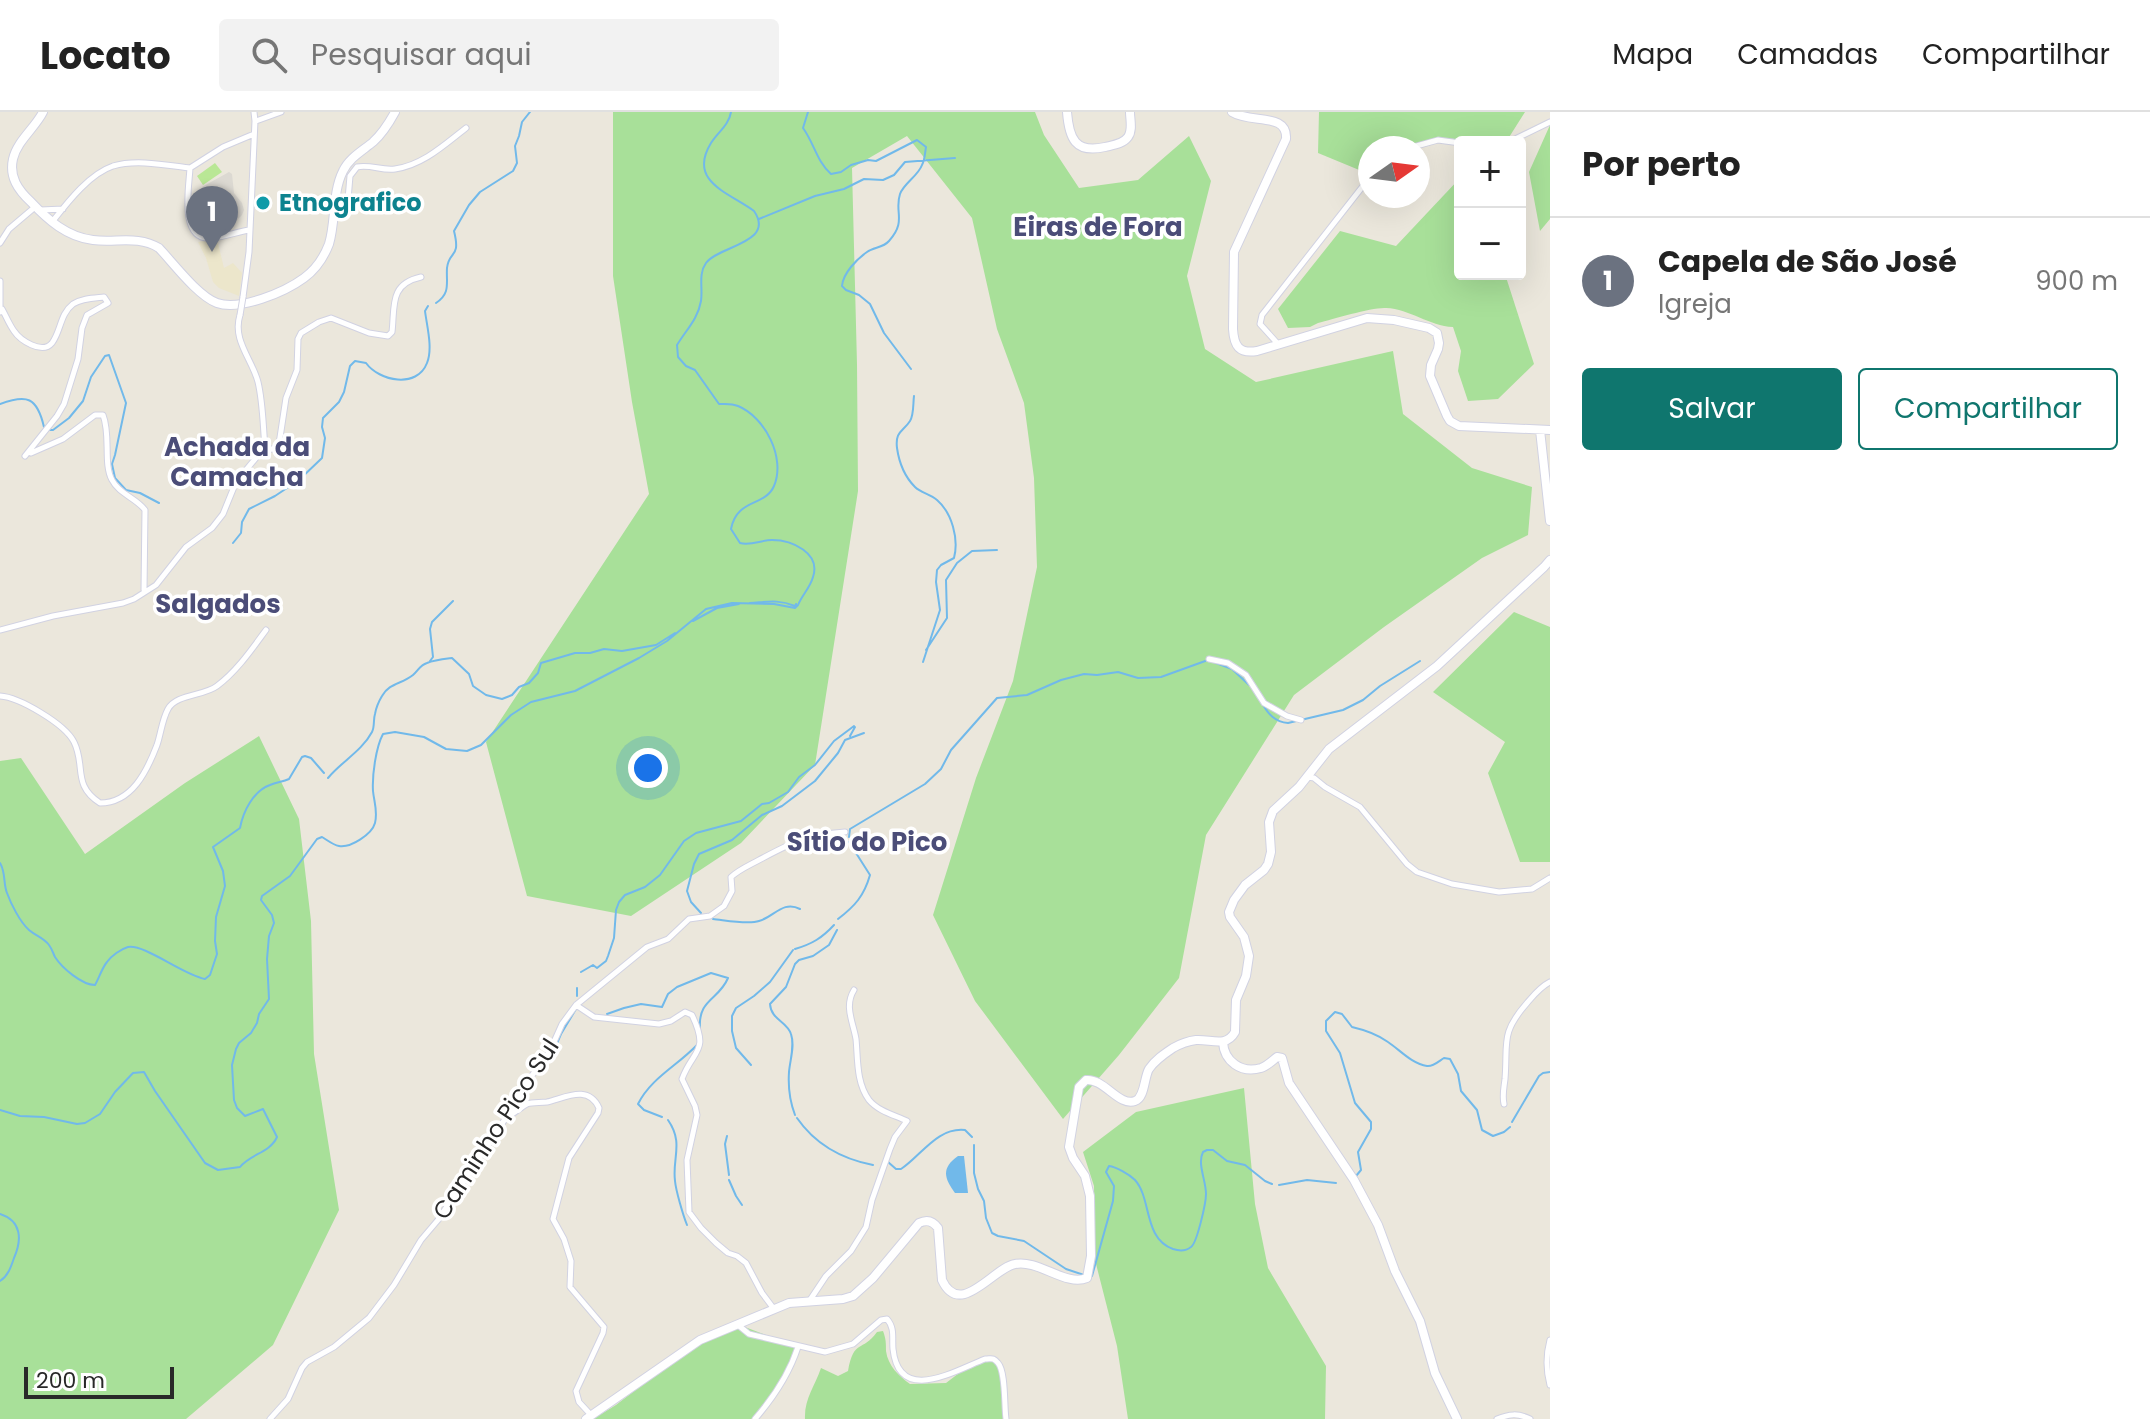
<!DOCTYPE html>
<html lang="pt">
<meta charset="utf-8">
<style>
:root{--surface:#fff;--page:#f2f2f2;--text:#222;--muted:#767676;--line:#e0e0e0;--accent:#0f766e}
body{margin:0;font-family:Poppins,sans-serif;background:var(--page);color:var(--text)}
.controls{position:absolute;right:24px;top:24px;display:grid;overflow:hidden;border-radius:8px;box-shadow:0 8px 32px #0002}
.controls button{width:72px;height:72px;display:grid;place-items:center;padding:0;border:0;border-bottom:2px solid var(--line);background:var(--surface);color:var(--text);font:40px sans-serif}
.compass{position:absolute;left:1358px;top:24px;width:72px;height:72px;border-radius:50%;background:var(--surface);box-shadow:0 8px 32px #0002;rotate:76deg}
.scale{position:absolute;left:24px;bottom:20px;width:150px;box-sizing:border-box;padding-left:8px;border:4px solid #292929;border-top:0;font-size:22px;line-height:28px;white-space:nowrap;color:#292929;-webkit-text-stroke:6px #fff;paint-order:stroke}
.you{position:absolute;left:648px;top:656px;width:28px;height:28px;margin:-20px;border:6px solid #fff;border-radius:50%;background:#1a73e8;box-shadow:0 0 0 12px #1a73e833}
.badge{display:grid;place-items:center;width:52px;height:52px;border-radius:50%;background:var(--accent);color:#fff;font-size:26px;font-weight:700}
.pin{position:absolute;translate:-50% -66px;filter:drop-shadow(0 2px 4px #0008)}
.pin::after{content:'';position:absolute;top:42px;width:28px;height:24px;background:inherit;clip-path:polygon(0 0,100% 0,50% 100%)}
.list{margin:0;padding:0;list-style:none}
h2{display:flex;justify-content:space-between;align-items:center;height:104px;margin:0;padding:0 32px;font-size:34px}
h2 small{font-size:26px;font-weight:400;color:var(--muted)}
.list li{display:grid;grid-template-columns:52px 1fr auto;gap:24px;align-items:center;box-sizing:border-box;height:128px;padding:0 32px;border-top:2px solid var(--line)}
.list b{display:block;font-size:30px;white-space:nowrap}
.list p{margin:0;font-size:26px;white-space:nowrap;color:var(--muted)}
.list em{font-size:26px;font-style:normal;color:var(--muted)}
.actions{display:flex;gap:16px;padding:24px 32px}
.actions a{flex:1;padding:18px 0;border:2px solid var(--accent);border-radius:8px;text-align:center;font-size:28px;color:var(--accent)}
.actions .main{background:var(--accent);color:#fff}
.icon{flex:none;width:44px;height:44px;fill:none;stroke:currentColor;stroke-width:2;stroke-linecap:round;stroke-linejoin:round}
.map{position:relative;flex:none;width:1550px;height:1307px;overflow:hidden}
header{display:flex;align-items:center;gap:48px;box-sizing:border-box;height:112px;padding:0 40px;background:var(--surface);border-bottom:2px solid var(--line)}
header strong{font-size:38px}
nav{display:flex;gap:44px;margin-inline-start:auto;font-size:28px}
.search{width:560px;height:72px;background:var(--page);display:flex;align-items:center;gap:20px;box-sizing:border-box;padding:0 28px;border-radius:8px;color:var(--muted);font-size:30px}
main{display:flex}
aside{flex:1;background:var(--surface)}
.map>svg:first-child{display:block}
.education{fill:#ece6cb}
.green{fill:#a8e099}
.pitch{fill:#b9e795}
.plaza{fill:#dcd9d2}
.water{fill:#71b9ea}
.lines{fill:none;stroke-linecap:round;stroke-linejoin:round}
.stream{stroke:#71b9ea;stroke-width:2}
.street-casing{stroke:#d1d2e2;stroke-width:7}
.secondary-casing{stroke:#d1d2e2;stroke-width:10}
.street{stroke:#fff;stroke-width:5}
.secondary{stroke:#fff;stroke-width:8}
.street-bridge-casing{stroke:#d1d2e2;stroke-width:7;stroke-linecap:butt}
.street-bridge{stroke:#fff;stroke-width:5}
.culture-dot{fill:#0f9aa8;stroke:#fff;stroke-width:3}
.labels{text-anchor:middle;stroke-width:7;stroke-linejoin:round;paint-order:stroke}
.culture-label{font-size:24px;font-weight:bold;fill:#0d838f;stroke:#fff;text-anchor:start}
.street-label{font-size:24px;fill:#292929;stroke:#fff}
.neighbourhood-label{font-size:26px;font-weight:bold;fill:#4b4d78;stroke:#fff}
</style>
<header>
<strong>Locato</strong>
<div class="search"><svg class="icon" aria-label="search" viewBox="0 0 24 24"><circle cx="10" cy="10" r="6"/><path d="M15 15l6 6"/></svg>Pesquisar aqui</div>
<nav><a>Mapa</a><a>Camadas</a><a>Compartilhar</a></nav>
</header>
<main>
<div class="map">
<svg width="1550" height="1307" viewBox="0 0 1550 1307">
<rect width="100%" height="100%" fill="#ebe7dc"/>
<path class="education" d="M217,127L224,156L233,151L242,161L239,184L219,176L213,170L206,146L198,130Z"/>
<path class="green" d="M613,0H1035L1044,23L1079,76L1138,68L1189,24L1211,69L1187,164L1205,237L1256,270L1393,239L1403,302L1472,356L1532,375L1528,423L1482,446L1384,515L1294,583L1206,723L1179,866L1119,943L1063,1007L975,889L933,803L976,666L1013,569L1037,455L1034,366L1024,291L997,217L972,106L907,24L852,56L857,252L858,379L815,653L741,731L631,804L527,784L486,630L649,382L632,290L613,164Z
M1319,0H1525L1506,30L1437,26L1402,36H1370V56L1364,60L1318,41Z
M1550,13V107L1540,119L1529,60Z
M1460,66V162H1505L1534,252L1498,287L1468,289L1458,259L1461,239L1453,215C1429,214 1410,197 1386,196C1372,195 1334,207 1318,211L1310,215L1288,216L1278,197L1340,119L1396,134Z
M1514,500L1550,515V750H1520L1488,661L1505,630L1433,580Z
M259,624L299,707L311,809L314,942L339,1098L273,1233L186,1307H0V649L21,646L85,742L185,671Z
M1244,976L1255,1092L1268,1156L1326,1254L1325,1307H1128L1117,1234L1095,1148L1094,1074L1083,1040L1136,1000Z
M737,1212L798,1235L793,1251L755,1307H593L616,1293L700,1228Z
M883,1219C886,1227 886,1231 886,1239C888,1254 899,1264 910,1272L946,1271L971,1252L993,1247L1000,1255L1006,1307H805C804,1287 815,1274 821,1256L838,1264L848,1259C854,1226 862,1241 877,1220Z"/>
<path class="pitch" d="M215,51L222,60L203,73L197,64Z"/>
<path class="plaza" d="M229,60L232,62L234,81L242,91L244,98L242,103L236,109L217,112L204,117L192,103L193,90L204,78L202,75Z"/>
<path class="water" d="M958,1044H964L968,1081H955C944,1066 941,1056 958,1044Z"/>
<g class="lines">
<path class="stream" d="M808,0L803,16C814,31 817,50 831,62L841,60L851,53L868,48L876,49L917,28L926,35C925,40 925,48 922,53C918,64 904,71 900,82C894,100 907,109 889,129C883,136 874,135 867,140C857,147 843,161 842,174L846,178L859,183L870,192L884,221L911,257
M759,107L815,84L844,77L864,67L883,68L894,63L905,50L955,46
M436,191C451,181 446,171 447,156C449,138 461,147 454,119L469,93L480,80L513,59L517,51L515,34L519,24L522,10L530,0
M914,284C913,291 914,303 910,309C903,320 895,319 897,336C899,350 905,365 915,375C921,381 930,382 937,388C952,401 959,427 954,446L941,453L937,458L936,470L940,498L923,550
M0,292C27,282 37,285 44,315
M49,318H53L69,306L83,289L91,265L105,244L109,243L126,291L115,343L112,352L115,366L126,378L140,381L159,391
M233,431L241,421L242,410L249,397L275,384L299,368L322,346L325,326L322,315L323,306L339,290L344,280L350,254L355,249L366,251C379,269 417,277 427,251C433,236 427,215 425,199L428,194
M750,491C767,490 778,487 795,494L796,492
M693,509L717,496L739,492
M926,538L947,506L946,468L957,451L972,439L997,438
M430,549L433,545L430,517L432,510L453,489
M1262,591C1268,602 1275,610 1288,611L1343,598L1363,588L1380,574L1420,549
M850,624L855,615
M328,666C341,650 362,639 372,620C375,614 373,608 375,602C376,596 379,589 382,584C389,571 402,572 413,563C418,559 420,553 427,551C434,548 444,547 452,546L469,562L473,574L486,583L502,587L512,583L519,575L529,571L538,561L541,551L575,541H590L604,537L622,539L656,533L675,521
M849,725L850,717L925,672L941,657L951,638L997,586L1027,583L1061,568L1084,562L1097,563L1118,560L1138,566L1161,565L1208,548L1232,557L1249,573
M0,751C6,761 3,771 7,781C11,792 20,810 29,818C36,824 44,826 49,833C52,837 53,841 55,845C62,856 82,873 95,873C99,866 102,856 107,850C111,844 121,837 128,835C145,832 183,863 205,867L210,863L217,842L215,829L216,805L225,774L223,759L213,735L240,716C243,700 253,679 270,673C277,670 283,670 289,667L302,645L305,644L311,646L324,661
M701,801L691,790L687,779L694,752L699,742L732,728L762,703L782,694L815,669L838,641L845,628L864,621
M713,807C724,808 748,813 759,809C774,805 783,788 800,797
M838,807C855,794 864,784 870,763L849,730
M795,837C812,832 822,826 834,813
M581,860L593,853L597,856L606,849L608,844L614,826L616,798L619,790L625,783L645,775L660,763L684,729L696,721L741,709L762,692L769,691L788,680L799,665L815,653L834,629L854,614
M577,884V876
M607,902L624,896L641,892L662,895L668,882L677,875L711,861L728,866C719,888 698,887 700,916
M555,936L561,922L576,897
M751,953L736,936L732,919V904L736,896L754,884L770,870L793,838
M0,998L20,1004L44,1005L77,1012L85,1011L100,1002L115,980L133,961L144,960L155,979L205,1051L218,1058L240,1055C250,1042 270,1041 277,1025L263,997L245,1004L237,996L234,988L232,953L236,937L239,931L251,921L257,911L259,902L269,887L267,847L269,824L274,811L272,803L261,788L262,784L290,764L317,727L322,725C327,728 333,733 339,734C351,736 372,722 375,711C378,699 374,690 373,679C372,663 376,635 383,622L395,620L424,625L446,637L467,639L481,633L511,603L531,590L575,579L639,546L667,529L706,497L732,491L774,492L795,496L798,493C802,483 810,476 813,465C821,441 792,428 772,428C761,428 751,434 740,431L731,417C737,386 765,395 774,374C786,346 765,305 738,294C731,291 725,292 719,292L695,258L686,254L678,245L677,233C686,218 698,207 701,189C703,176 698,162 706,151C718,134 776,131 754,99C730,81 687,70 711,31C718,20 729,13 731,0
M795,1003C790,990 788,975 789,960C790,948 795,934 791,922C787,909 771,908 770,892L786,875L795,852L799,848L813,844L829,833L837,818
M662,1005L644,998L638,992C651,966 677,954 697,933
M797,1006C815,1032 842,1047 873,1053
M668,1008C684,1031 672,1046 675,1069C676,1079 683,1103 687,1113
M1512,1010L1539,964L1543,961L1550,960
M727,1024L725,1032L729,1063
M974,1033V1061L978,1077L984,1089L986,1106L992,1121L998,1124L1024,1129L1066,1157L1084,1163
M888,1050L896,1057H901C921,1044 937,1015 965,1018L972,1025
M1356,1064L1361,1058L1358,1040L1371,1017V1010L1355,991L1340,941L1326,919V909L1335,900L1342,902L1352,915C1365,918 1377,922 1388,930C1400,938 1412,952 1427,954C1433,955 1439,949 1444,946L1450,947L1458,962L1461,979L1477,998L1482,1018L1493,1024L1504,1020L1510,1015
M729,1068L736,1084L742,1093
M1279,1073L1307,1068L1336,1071
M0,1102C22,1109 22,1128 14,1146C11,1155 8,1164 0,1169
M1092,1164L1113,1089L1114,1074L1106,1060L1109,1054C1116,1055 1129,1062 1135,1068C1152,1087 1143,1126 1173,1137C1179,1139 1186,1139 1191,1135C1197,1131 1206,1091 1206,1082C1206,1068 1197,1052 1203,1040L1207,1038H1213L1227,1049L1245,1053L1265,1069L1272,1072"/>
<g class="street-casing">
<path id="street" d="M256,9L281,0
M1509,30L1550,10
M1409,36L1438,28L1460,31
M190,56C189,75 179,129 211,126C224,125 237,120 249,118
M190,56L223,35L254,22
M41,98L63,97
M334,104L347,99L350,64L357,55C370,52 382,59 395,57C423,53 444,33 466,16
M52,110C67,91 89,62 113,54C136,47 166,53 190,56
M0,131L9,117L35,95
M0,169V200
M243,185L249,140L255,9L254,0
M2,197C6,204 9,212 14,219C20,228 42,243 52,231C61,219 60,202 73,192C82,186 94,186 104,185L108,191L87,203L82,216L78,247L64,292L57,304L25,344
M1278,232L1260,212L1262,203L1370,65
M265,335L267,338L277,336L279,332L286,286L297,258L298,227L301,221L319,210L331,206L369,221L388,224L392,220C395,194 389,172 421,165
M31,341L63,327L95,303H103C111,323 103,352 112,368C119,382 136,386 145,398L144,478
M0,518L53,504L123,491L134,487L156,473L186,435L212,416L223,402L236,370L265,335C263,314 263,291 258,270C252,247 232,228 240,203
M1209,547L1228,551L1246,563L1264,591L1287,604L1301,608
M0,584C19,585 65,612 74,630C86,654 72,673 100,691C132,691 147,659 157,633C161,621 162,608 168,597C176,582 204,584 217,574C237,559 252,537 266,518
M1308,665L1314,666L1325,675L1360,695L1407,752L1417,760L1452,772L1499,780L1532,777L1550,766
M576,893L594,905L659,912L671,909L685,900L692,903C710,941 693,937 682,967L695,994L697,1003L687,1048L689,1100L701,1116L716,1131L728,1141L737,1144L746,1151L762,1181L774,1197
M1504,992C1502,983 1504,976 1505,967C1508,930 1500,922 1527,891C1534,883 1540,875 1550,870
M505,1006C513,1003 519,996 527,992C533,990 540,991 547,990C565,986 588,972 599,996L598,1001L569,1046L553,1107L564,1127L571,1149L570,1175L604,1215L603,1221L576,1279L579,1290L591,1303
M810,1188L826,1164L851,1139L866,1115L872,1088L890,1037L895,1025L907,1009C894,1003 878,999 869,988C856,970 858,947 856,927C853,910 844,894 854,878
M738,1213L749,1222L825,1240L853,1232L881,1208L887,1207C895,1216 892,1226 893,1237C899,1293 954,1259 985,1247C992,1247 993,1245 998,1251C1006,1260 1004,1294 1006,1307
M1550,1228C1546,1243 1546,1258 1550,1273
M270,1307L288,1287L302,1256L307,1250L334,1235L369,1206L394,1173L421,1128L438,1108L523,980L530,966L549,941L562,912L576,893L647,835L668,827L689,807L710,804L724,794L732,779L731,765C740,757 748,754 759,748C793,730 805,723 845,720
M755,1307C774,1285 789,1263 798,1235
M1497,1307C1509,1302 1518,1301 1530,1307"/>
</g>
<g class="secondary-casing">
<path id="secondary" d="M43,0C35,16 17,29 13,47C9,65 18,78 31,90C48,108 67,125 93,128C116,131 138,123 159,136C174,152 198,184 217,191C240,199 285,180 304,166C315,158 324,145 329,132C336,109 332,81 343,59C349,46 362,39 373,30C383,21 389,11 395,0
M1067,0C1069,26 1075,42 1105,35C1113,33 1123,32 1128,25C1133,18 1130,8 1130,0
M1232,0C1251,12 1288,0 1286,27L1234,140L1233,217C1234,234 1239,242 1257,239L1367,206L1394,208L1429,216L1437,221L1439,231L1438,237L1431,253L1430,264L1447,304L1450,309L1459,314L1550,318
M1540,318L1550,409
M1223,930C1224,949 1241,962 1261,956C1267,954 1272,949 1277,945L1282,946L1289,971L1354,1068L1378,1113L1395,1159L1420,1209L1435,1261L1457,1307
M586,1307L700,1228L789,1191L843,1187L853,1184L873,1166L919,1111C927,1107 933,1109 938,1116L942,1168C960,1207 993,1156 1015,1152C1038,1147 1066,1175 1087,1166L1091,1144L1090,1084L1085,1064L1073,1046L1069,1035L1079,975L1086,968C1104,966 1119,995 1135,989C1145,986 1144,965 1149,957C1155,948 1164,942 1173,936C1180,932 1188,929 1196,928C1211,927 1226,936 1235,920L1236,888L1246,864L1249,844L1244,825L1230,805L1229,800L1234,788L1245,773L1264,758L1268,752L1271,740L1269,710L1273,699L1299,675L1329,637L1437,554L1544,455L1550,448"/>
</g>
<use href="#street" class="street"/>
<use href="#secondary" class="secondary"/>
<g class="street-bridge-casing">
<path id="street-bridge" d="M240,203L243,185"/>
</g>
<use href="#street-bridge" class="street-bridge"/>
</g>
<circle class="culture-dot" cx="263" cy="91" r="8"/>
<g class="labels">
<g class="culture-label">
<text x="279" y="99">Etnografico</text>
</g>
<g class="street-label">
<text transform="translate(496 1017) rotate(-57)" y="8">Caminho Pico Sul</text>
</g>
<g class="neighbourhood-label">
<text x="1098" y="124">Eiras de Fora</text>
<text x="237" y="344">Achada da<tspan x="237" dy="30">Camacha</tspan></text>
<text x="218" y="501">Salgados</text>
<text x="867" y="739">Sítio do Pico</text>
</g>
</g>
</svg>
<div class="controls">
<button>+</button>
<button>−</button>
</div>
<svg class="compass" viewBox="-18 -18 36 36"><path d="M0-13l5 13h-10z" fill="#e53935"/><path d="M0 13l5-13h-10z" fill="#767676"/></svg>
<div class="scale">200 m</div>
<div class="you"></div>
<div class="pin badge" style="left:212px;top:140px;background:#6b7280">1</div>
</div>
<aside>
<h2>Por perto<small></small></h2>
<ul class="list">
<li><span class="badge" style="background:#6b7280">1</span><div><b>Capela de São José</b><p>Igreja</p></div><em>900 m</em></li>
</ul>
<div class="actions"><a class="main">Salvar</a><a>Compartilhar</a></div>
</aside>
</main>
